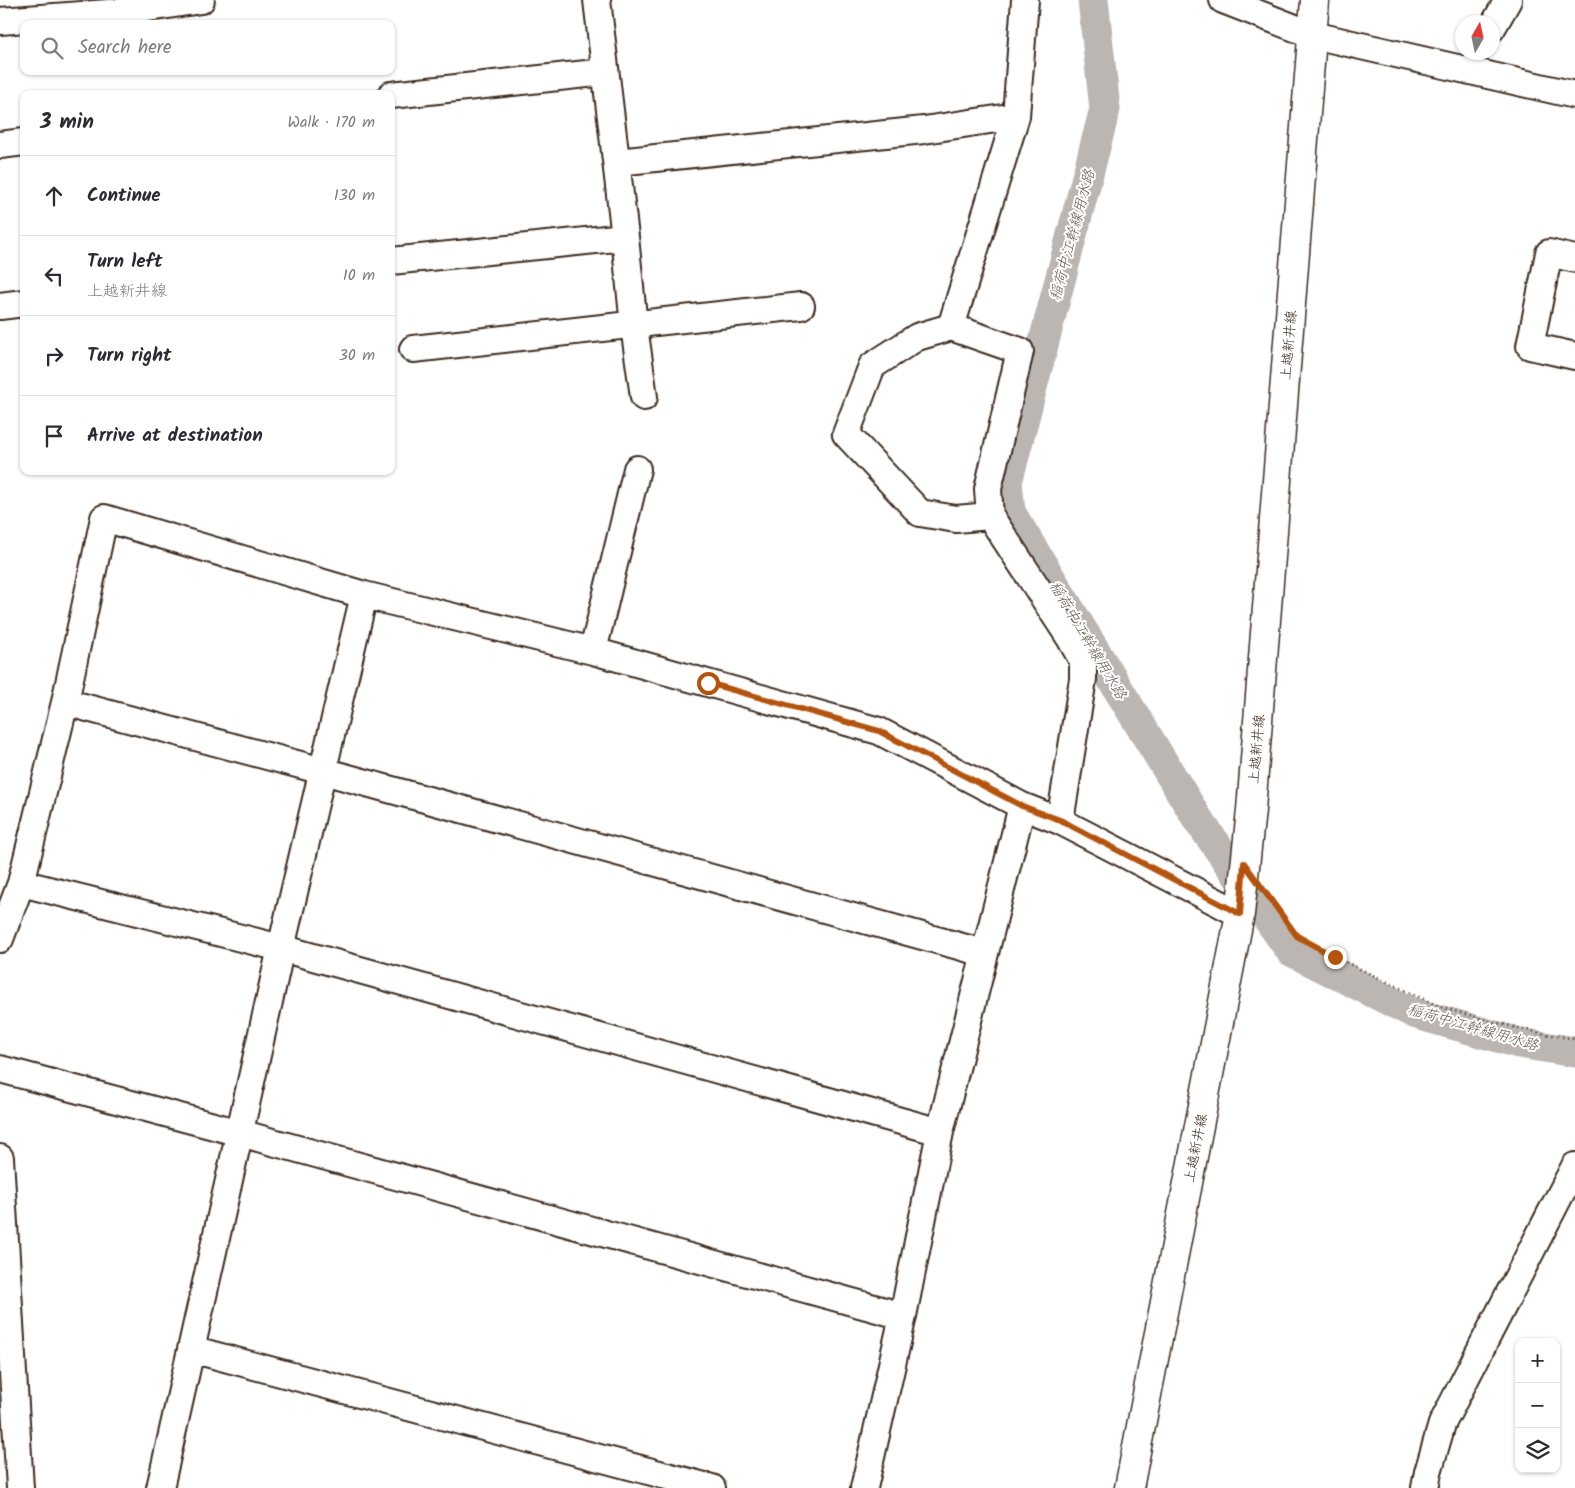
<!DOCTYPE html>
<meta charset="utf-8">
<style>
:root{--surface:#fff;--page:#f7f7f7;--text:#2b2b33;--muted:#7c7c81;--line:#e1e1e2}
body{margin:0;font-family:Kalam,"Klee One",sans-serif;background:var(--page);color:var(--text)}
.controls{position:absolute;right:15px;bottom:15px;display:grid;overflow:hidden;border-radius:10px;box-shadow:0 1px 4px #0004}
.controls button{width:45px;height:45px;display:grid;place-items:center;padding:0;border:0;border-bottom:1px solid var(--line);background:var(--surface);color:var(--text);font:25px sans-serif}
.compass{position:absolute;left:1455px;top:15px;width:45px;height:45px;border-radius:50%;background:var(--surface);box-shadow:0 1px 4px #0004;rotate:9deg}
.stop{position:absolute;width:15px;height:15px;margin:-11px;border:4px solid #b45309;border-radius:50%;background:#fff}
.stop.end{background:#b45309;border-color:#fff;box-shadow:0 1px 5px #0008}
.list{margin:0;padding:0;list-style:none}
h2{display:flex;justify-content:space-between;align-items:center;height:65px;margin:0;padding:0 20px;font-size:21px}
h2 small{font-size:16px;font-weight:400;color:var(--muted)}
.list li{display:grid;grid-template-columns:32px 1fr auto;gap:15px;align-items:center;box-sizing:border-box;height:80px;padding:0 20px;border-top:1px solid var(--line)}
.list b{display:block;font-size:19px;white-space:nowrap}
.list p{margin:0;font-size:16px;white-space:nowrap;color:var(--muted)}
.list em{font-size:16px;font-style:normal;color:var(--muted)}
.icon{flex:none;width:28px;height:28px;fill:none;stroke:currentColor;stroke-width:2;stroke-linecap:round;stroke-linejoin:round}
.map{position:relative;flex:none;width:1575px;height:1488px;overflow:hidden}
.search{position:absolute;background:var(--surface);box-shadow:0 1px 4px #0004;left:20px;top:20px;width:375px;height:55px;display:flex;align-items:center;gap:12px;box-sizing:border-box;padding:0 18px;border-radius:10px;color:var(--muted);font-size:19px}
.panel{position:absolute;background:var(--surface);box-shadow:0 1px 4px #0004;left:20px;top:90px;width:375px;height:385px;border-radius:10px}
.map>svg:first-child{display:block}
.lines{fill:none;stroke-linecap:round;stroke-linejoin:round}
.canal{stroke:#bcb6b3;stroke-width:31}
.minor-casing{stroke:#3b2a1e;stroke-width:30}
.primary-casing{stroke:#3b2a1e;stroke-width:31}
.path{stroke:#3b2a1e;stroke-width:3;stroke-dasharray:1 4;stroke-linecap:butt}
.minor{stroke:#fff;stroke-width:26}
.primary{stroke:#fff;stroke-width:28}
.route{stroke:#b45309;stroke-width:6}
.labels{text-anchor:middle;stroke-width:4;stroke-linejoin:round;paint-order:stroke}
.street-label{font-size:14px;fill:#3b2a1e;stroke:#fff}
.water-label{font-size:15px;font-style:italic;fill:#685b52;stroke:#fff}
</style>
<div class="map">
<svg width="1575" height="1488" viewBox="0 0 1575 1488">
<rect width="100%" height="100%" fill="#fff"/>
<filter id="ink" filterUnits="userSpaceOnUse"><feTurbulence type="fractalNoise" baseFrequency=".02" numOctaves="2"/><feDisplacementMap in="SourceGraphic" scale="10" xChannelSelector="R" yChannelSelector="G"/><feConvolveMatrix kernelMatrix="1 2 1 2 8 2 1 2 1" color-interpolation-filters="sRGB"/></filter>
<g filter="url(#ink)">
<g class="lines">
<path class="canal" d="M1093,0L1105,109L1007,482L1010,512L1197,818L1291,951L1414,1013L1519,1043L1575,1052"/>
<g class="minor-casing">
<path id="minor" d="M1223,0L1313,35L1575,95
M0,21L122,12L201,0
M1492,28L1508,0
M391,95L605,72
M0,145L24,142
M617,162L924,130L1016,116L1025,0
M625,237L634,326L644,397
M1575,259L1549,253L1530,346L1575,356
M391,261L625,237L597,0
M0,306L24,303
M951,327L1020,351L988,489L990,516L956,519L920,513L846,434L872,366L917,337L951,327L1016,116
M413,349L801,306
M990,516L1070,638L1083,661V679L1060,821
M593,651L637,469
M65,702L323,771L984,953
M21,883L281,948L940,1132
M0,939L21,883L65,702L104,518L364,595L593,651L879,731L1022,806L1060,821L1240,914
M0,1069L240,1133L903,1316
M0,1158L20,1488
M191,1349L712,1488
M160,1488L281,948L364,595
M864,1488L903,1316L940,1132L1022,806
M1425,1488L1428,1472L1442,1424L1575,1166"/>
</g>
<g class="primary-casing">
<path id="primary" d="M1129,1488L1240,914L1251,810L1315,0"/>
</g>
<path class="path" d="M1271,900L1297,936L1335,957L1438,1006L1493,1022L1540,1033L1575,1039"/>
<use href="#minor" class="minor"/>
<use href="#primary" class="primary"/>
</g>
</g>
<g class="lines" filter="url(#ink)">
<path class="route" d="M708,683L879,731L1022,806L1060,820L1240,914L1244,863L1297,936L1335,957"/>
</g>
<g class="labels">
<g class="street-label">
<text transform="translate(1288 345) rotate(-85)" y="5">上越新井線</text>
<text transform="translate(1256 749) rotate(-85)" y="5">上越新井線</text>
<text transform="translate(1195 1148) rotate(-79)" y="5">上越新井線</text>
</g>
<g class="water-label">
<text transform="translate(1072 235) rotate(-75)" y="5">稲荷中江幹線用水路</text>
<text transform="translate(1088 640) rotate(59)" y="5">稲荷中江幹線用水路</text>
<text transform="translate(1473 1027) rotate(16)" y="5">稲荷中江幹線用水路</text>
</g>
</g>
</svg>
<div class="controls">
<button>+</button>
<button>−</button>
<button><svg class="icon" aria-label="layers" viewBox="0 0 24 24"><path d="M12 4l9 5-9 5-9-5zM3 14l9 5 9-5"/></svg></button>
</div>
<svg class="compass" viewBox="-18 -18 36 36"><path d="M0-13l5 13h-10z" fill="#e53935"/><path d="M0 13l5-13h-10z" fill="#7c7c81"/></svg>
<div class="stop" style="left:708px;top:683px"></div>
<div class="stop end" style="left:1335px;top:957px"></div>
<div class="search"><svg class="icon" aria-label="search" viewBox="0 0 24 24"><circle cx="10" cy="10" r="6"/><path d="M15 15l6 6"/></svg>Search here</div>
<section class="panel">
<h2>3 min<small>Walk · 170 m</small></h2>
<ul class="list">
<li><svg class="icon" aria-label="ahead" viewBox="0 0 24 24"><path d="M12 20V5M6 11l6-6 6 6"/></svg><div><b>Continue</b></div><em>130 m</em></li>
<li><svg class="icon" aria-label="left" viewBox="0 0 24 24"><path d="M17 20v-9H6M10 6l-5 5 5 5"/></svg><div><b>Turn left</b><p>上越新井線</p></div><em>10 m</em></li>
<li><svg class="icon" aria-label="right" viewBox="0 0 24 24"><path d="M7 20v-9h11M14 6l5 5-5 5"/></svg><div><b>Turn right</b></div><em>30 m</em></li>
<li><svg class="icon" aria-label="arrive" viewBox="0 0 24 24"><path d="M6 21V4h12l-3 4 3 4H6"/></svg><div><b>Arrive at destination</b></div></li>
</ul>
</section>
</div>
